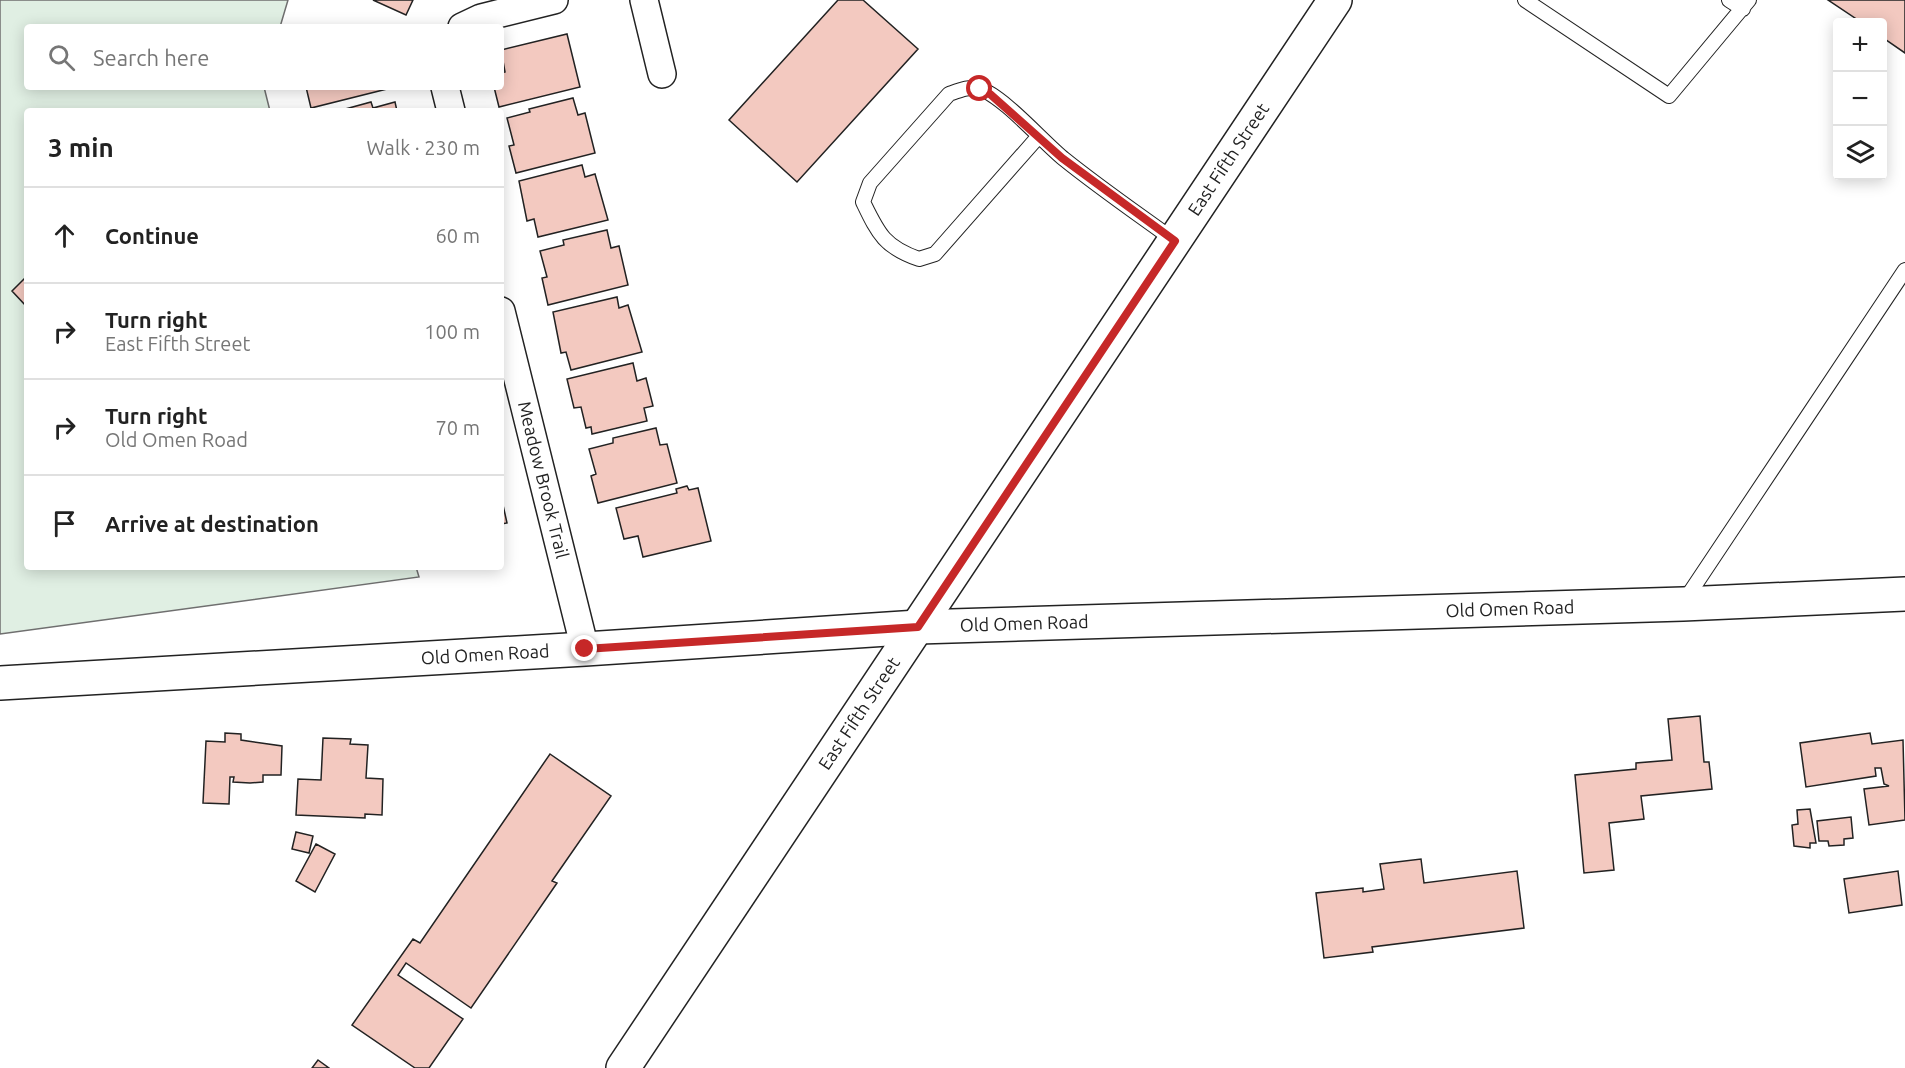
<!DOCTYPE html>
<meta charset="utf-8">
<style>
:root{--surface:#fff;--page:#f6f6f6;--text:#222;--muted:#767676;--line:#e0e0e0}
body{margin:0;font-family:Ubuntu,sans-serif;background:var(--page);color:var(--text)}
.controls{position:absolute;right:18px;top:18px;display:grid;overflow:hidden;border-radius:6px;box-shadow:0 3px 15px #0003}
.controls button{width:54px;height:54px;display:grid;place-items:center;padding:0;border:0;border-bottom:2px solid var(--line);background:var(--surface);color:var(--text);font:30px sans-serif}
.stop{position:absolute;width:18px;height:18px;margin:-14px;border:4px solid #c62828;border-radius:50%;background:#fff}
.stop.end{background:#c62828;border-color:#fff;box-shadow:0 2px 6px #0008}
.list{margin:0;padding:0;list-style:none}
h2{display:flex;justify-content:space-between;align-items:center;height:78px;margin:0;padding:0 24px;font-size:26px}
h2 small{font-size:20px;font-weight:400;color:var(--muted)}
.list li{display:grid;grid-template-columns:39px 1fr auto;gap:18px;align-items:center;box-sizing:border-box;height:96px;padding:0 24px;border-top:2px solid var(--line)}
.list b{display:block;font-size:22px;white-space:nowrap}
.list p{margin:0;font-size:20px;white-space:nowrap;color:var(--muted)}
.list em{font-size:20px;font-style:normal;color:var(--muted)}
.icon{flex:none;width:33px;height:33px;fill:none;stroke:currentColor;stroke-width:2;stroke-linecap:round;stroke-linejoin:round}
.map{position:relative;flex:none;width:1905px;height:1068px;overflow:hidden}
.search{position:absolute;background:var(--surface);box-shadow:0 3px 15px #0003;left:24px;top:24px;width:480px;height:66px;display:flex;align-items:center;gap:15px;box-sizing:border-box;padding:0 21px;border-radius:6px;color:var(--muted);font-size:22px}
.panel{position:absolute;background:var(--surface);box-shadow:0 3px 15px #0003;left:24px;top:108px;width:480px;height:462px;border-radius:6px}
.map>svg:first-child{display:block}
.green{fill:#e0efe3;stroke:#6f6f6f;stroke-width:1.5}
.building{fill:#f3c9c0;stroke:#222;stroke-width:1.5}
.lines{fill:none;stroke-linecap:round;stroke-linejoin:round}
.lane-casing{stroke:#222;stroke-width:16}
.street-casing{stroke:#222;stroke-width:30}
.secondary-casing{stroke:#222;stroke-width:36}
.primary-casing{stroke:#222;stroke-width:36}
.lane{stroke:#fff;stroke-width:14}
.street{stroke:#fff;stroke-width:27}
.secondary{stroke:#fff;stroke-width:33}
.primary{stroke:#fff;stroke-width:33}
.route{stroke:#c62828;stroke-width:8}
.labels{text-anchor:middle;stroke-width:4.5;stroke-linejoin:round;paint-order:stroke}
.street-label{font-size:18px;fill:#222;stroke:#fff}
</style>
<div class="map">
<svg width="1905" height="1068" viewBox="0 0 1905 1068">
<rect width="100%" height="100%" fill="#fff"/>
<path class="green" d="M0,0H288L280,27H27V87H264L270,111H27V567H416L419,577L0,634Z"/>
<path class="building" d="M373,0H413L406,15Z
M838,0H863L918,49L797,182L729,120Z
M1828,0H1905V53L1882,37V22H1861Z
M567,34L580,87L499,107L494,87H501V73L505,72L501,50Z
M306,87H395L311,108Z
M573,98L578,115L585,113L595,153L516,173L509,146L514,145L507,118L530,112L529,109Z
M371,102L373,108L395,102L397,111H338Z
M582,165L585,177L595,174L608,220L538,237L534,219L527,221L519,181Z
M607,230L611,248L619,246L628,285L548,305L542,278L547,277L540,251L564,245L563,240Z
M27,276V307L12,291Z
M617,297L619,308L628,305L642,352L571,370L566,352L561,353L553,312Z
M633,363L637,381L646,378L653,406L644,408L647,421L592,434L591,427L586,428L581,407L574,408L567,379Z
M656,428L660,445L667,444L677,483L598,503L591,476L596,474L589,449L613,443V438Z
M687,486L689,490L698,488L711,541L643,557L638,536L624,539L616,508L677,493L676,489Z
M501,496L507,523L501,524Z
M1700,716L1704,762H1709L1712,789L1641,796L1644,819L1609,823L1614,870L1584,873L1575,775L1636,769V763L1672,760L1668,719Z
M225,733L241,734V740L282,746L281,775H263V782L250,783L233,782L234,777H230L229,804L203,803L206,741L225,742Z
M1870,733L1872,744L1903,740L1905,820L1869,825L1864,789L1889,786L1884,784L1881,768H1875L1876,776L1806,787L1800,743Z
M323,738L351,739L350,744L368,745L366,778L383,779L382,815L365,814V818L296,815L298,779L321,780Z
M550,754L611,796L552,881L557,883L471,1008L406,963L398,975L463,1019L429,1068H415L352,1025L413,939L420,943Z
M1810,809L1816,843H1810V848L1794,846L1792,825L1798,824L1797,810Z
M1851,817L1853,838L1844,839V845L1829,846L1828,841H1819L1817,821Z
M296,832L313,836L309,853L292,849Z
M316,844L335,854L315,892L296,881Z
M1421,859L1424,883L1517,871L1524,928L1372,947L1373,952L1324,958L1316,893L1363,888V892L1384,889L1380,864Z
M1898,871L1902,905L1849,913L1844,879Z
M318,1060L329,1068H312Z"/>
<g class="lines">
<g class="lane-casing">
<path id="lane" d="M1525,0L1669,96L1749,0
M1729,0L1743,9
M1038,137L935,254L919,259C884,247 878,233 863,202L870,183L949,94C960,90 969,86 980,89C1002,95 1044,143 1064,159C1100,188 1138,214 1175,241
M1683,603L1905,270"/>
</g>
<g class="street-casing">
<g id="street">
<path d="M644,0L662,74"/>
<path d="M462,27L481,18L554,0"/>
<path d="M445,87L451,111"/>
<path id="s1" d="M501,311L585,649"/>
</g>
</g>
<g class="secondary-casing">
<g id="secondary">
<path id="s2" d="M0,683L585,649L918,627L1683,604L1905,594"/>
</g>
</g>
<g class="primary-casing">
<g id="primary">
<path id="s3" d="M623,1068L1335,0"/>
</g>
</g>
<use href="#lane" class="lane"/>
<use href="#street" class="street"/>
<use href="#secondary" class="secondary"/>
<use href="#primary" class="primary"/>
</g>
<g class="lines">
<path class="route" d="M585,649L918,627L1175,241L1062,158L990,94L980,89"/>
</g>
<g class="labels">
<g class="street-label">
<text dy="6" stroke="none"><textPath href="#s3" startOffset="1092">East Fifth Street</textPath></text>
<text dy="6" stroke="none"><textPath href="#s1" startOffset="174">Meadow Brook Trail</textPath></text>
<text dy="6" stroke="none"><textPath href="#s2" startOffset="1512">Old Omen Road</textPath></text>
<text dy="6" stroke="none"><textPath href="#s2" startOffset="1026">Old Omen Road</textPath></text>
<text dy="6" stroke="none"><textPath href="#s2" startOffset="486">Old Omen Road</textPath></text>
<text dy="6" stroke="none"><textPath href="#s3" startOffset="426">East Fifth Street</textPath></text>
</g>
</g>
</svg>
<div class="controls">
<button>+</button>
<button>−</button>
<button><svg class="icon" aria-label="layers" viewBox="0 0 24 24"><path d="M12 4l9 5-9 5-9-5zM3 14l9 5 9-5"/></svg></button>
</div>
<div class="stop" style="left:980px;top:89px"></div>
<div class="stop end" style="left:585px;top:649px"></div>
<div class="search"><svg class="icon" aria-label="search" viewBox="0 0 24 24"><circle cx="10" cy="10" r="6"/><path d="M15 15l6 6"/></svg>Search here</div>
<section class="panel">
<h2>3 min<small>Walk · 230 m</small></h2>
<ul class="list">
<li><svg class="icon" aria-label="ahead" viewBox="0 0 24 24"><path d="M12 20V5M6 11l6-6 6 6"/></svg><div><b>Continue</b></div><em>60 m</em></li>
<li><svg class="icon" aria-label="right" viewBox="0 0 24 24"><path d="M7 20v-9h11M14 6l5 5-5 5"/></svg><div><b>Turn right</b><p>East Fifth Street</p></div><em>100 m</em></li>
<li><svg class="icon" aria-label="right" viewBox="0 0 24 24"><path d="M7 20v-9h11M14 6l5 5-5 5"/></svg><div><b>Turn right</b><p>Old Omen Road</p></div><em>70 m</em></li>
<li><svg class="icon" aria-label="arrive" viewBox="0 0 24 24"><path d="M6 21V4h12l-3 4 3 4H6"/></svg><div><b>Arrive at destination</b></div></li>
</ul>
</section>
</div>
